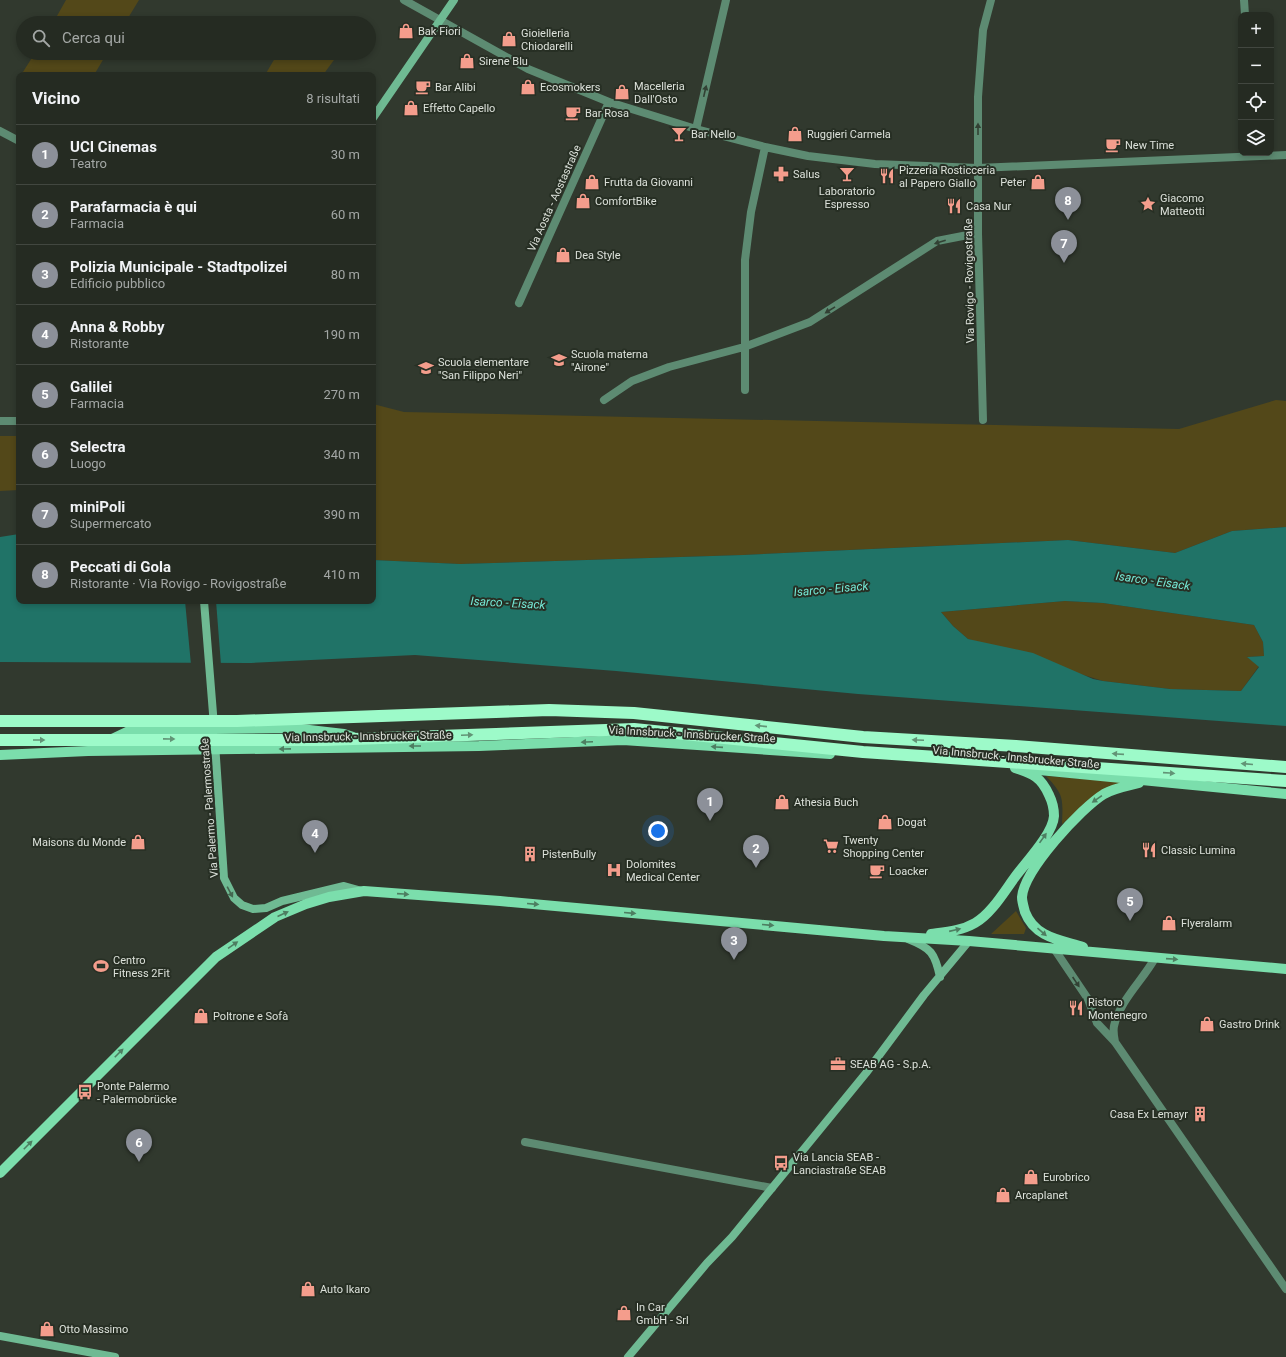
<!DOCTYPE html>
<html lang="it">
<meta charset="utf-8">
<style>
:root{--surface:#252b22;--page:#2d332a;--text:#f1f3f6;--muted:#a3a7a5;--line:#424740;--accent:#8c9099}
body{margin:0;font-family:Roboto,sans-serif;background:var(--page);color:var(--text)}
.controls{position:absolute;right:12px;top:12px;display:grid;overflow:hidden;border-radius:8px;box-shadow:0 2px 6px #0003}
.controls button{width:36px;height:36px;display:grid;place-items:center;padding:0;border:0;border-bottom:1px solid var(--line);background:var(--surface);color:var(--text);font:20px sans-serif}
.you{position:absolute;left:658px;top:831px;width:14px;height:14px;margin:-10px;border:3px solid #fff;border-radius:50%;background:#1a73e8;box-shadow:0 0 0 6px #1a73e833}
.badge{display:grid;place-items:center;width:26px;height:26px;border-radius:50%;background:var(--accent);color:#fff;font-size:13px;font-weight:700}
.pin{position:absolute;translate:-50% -33px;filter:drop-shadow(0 1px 2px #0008)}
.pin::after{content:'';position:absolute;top:21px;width:14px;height:12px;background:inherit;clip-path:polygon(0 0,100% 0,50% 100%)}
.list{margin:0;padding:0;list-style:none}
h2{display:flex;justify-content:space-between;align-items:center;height:52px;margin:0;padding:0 16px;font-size:17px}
h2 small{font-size:13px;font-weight:400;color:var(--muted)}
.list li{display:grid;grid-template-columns:26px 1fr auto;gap:12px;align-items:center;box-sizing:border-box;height:60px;padding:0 16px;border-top:1px solid var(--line)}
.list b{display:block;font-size:15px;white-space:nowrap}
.list p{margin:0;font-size:13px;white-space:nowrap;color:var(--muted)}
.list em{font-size:13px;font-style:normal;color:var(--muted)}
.icon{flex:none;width:22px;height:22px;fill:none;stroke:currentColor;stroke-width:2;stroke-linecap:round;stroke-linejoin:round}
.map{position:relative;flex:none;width:1286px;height:1357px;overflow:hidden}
.search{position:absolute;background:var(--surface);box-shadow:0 2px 6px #0003;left:16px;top:16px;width:360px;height:44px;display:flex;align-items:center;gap:10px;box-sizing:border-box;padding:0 14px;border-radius:22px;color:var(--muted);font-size:15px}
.panel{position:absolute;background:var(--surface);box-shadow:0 2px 6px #0003;left:16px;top:72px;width:360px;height:532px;border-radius:8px}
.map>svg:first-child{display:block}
.green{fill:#534819}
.water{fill:#207367;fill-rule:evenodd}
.pier{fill:#31392e}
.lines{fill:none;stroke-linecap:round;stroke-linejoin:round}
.street{stroke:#5d8b72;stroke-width:8}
.secondary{stroke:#6fba93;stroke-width:8}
.primary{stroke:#7bdeac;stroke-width:10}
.highway{stroke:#9dfac9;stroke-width:12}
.oneway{fill:#324134}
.oneway2{fill:#629476}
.oneway3{fill:#4d7e61}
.oneway4{fill:#446750}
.labels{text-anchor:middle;stroke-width:4;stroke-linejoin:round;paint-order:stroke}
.poi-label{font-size:11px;fill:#dbe0d9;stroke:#272f24;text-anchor:start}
.street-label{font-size:11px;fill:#dbe0d9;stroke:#272f24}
.water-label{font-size:12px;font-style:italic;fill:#75e9d6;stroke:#272f24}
</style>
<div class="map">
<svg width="1286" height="1357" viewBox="0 0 1286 1357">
<rect width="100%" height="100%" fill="#31392e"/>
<path class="green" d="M66,0H139L125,23H53Z
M35,53H107L94,75H21Z
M278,53H339L323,75H265Z
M1276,400L1286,401V527L1232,531L1175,553L1068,540L743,555L460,564L373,560V404L404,412L1179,429Z
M0,436H19V490L0,491Z
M1065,601L1103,603L1254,625L1263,642L1264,656L1247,657L1259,666L1241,691L1170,689L1103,681L968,639L953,626L941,612Z
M1046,776L1124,782L1096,796L1062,824C1063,798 1064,795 1046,776Z
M1016,911L1026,928L1024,934H991Z"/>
<path class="water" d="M1286,527V726L858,694L616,671L415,655L251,663L0,662V537L19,534V601H373V560L460,564L743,555L1068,540L1175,553L1232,531ZM1065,601L1103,603L1254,625L1263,642L1264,656L1247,657L1259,667L1241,691L1170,689L1103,681L1093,679L1033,653L968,639L953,626L941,612Z"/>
<path class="pier" d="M185,601H216L221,665H191Z"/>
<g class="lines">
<path class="street" d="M404,0L528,69L609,102L696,129L765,147L808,156L875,164L978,168L1286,155
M1244,0L1245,15
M696,129L726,0
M0,131L19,141
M519,303L609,102
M745,390V260L751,212L765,147
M604,400L632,381L669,367L744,347L810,322L937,241L978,233
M983,420L978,233V97L983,30L991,0
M0,421H19
M1055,950L1088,999L1097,1023L1115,1042L1286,1289
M1115,1042C1114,1037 1113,1031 1114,1026C1120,1000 1143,980 1155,958
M525,1142L772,1188"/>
<path class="secondary" d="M373,118L454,0
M204,601L214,726
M215,743L224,878L234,898L242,905L253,909L266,908L282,901L344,886L362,891
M908,939C931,948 935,953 940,977
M0,1336L115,1357
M628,1357L707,1263L732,1237L866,1073L924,995L969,941"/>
<path class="primary" d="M110,740L131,730L214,729L292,728L344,734L353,737
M0,755L88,751L479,746L623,740L830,754
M1029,769L1286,794
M931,934C946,932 961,931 975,923C991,914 1004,892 1015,877C1026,862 1053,834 1054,816C1054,808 1052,801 1049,795C1041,777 1033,774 1015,768
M1083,947C1061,940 1035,938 1025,912C1024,908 1022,902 1022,897C1024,870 1081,808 1104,794C1115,788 1127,786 1139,783
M0,1173L216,957L275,917L306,904L329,897L364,891L500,901L884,936L969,941L1286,969"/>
<path class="highway" d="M0,721H237L549,710L634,713L863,737L1016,746L1286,767
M0,740H325L634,729L863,752L1286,781"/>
</g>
<defs><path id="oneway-solid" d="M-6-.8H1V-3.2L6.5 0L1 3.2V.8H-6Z"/></defs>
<g class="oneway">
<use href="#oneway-solid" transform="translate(705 91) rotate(-77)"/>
<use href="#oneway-solid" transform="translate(978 129) rotate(-90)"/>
<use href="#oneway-solid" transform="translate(940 242) rotate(162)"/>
<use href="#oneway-solid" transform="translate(830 310) rotate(148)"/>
<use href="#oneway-solid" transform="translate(1076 982) rotate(56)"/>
</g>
<g class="oneway2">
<use href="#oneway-solid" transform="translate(761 726) rotate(-174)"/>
<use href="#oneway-solid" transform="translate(467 735) rotate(-2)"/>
<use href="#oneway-solid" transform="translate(169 739) rotate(1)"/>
<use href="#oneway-solid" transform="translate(39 740)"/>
<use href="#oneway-solid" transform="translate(918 740) rotate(-177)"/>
<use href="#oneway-solid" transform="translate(1118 754) rotate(-176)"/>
<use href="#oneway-solid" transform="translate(1247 764) rotate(-175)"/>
<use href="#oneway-solid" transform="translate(1169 773) rotate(4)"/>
</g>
<g class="oneway3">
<use href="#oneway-solid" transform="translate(587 742) rotate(178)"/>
<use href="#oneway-solid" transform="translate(415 746) rotate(180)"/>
<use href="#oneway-solid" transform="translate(717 747) rotate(-176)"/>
<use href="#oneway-solid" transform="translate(285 749) rotate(179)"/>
<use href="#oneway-solid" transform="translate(1097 799) rotate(145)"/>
<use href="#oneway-solid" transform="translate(1043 838) rotate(-55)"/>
<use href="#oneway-solid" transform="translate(403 894) rotate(4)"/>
<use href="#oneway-solid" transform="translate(533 904) rotate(5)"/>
<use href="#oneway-solid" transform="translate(630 913) rotate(5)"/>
<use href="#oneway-solid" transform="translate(283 914) rotate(-24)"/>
<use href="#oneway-solid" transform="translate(768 925) rotate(5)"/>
<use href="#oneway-solid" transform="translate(955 930) rotate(-13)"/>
<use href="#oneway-solid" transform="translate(1042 932) rotate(41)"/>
<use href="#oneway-solid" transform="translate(233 945) rotate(-35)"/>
<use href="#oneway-solid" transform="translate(1172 959) rotate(4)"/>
<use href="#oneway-solid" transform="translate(119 1053) rotate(-45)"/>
<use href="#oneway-solid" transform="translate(28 1145) rotate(-45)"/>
</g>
<use class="oneway4" href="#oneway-solid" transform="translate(230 892) rotate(62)"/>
<defs>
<g id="shop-bare" transform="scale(1.2)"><path d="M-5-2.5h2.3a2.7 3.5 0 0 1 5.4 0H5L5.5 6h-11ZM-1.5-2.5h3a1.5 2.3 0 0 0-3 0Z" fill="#f49d8c" stroke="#272f24" stroke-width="2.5" paint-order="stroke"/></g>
<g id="cafe-bare" transform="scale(1.2)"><path d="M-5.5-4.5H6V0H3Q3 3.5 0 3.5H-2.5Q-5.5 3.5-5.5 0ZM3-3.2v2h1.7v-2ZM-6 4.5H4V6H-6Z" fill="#f49d8c" stroke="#272f24" stroke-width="2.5" paint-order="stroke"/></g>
<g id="bar-bare" transform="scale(1.2)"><path d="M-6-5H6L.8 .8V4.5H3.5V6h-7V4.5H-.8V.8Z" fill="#f49d8c" stroke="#272f24" stroke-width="2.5" paint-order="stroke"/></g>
<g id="pharmacy-bare" transform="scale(1.2)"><path d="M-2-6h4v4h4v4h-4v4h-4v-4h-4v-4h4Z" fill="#f49d8c" stroke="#272f24" stroke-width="2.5" paint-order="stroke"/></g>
<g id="restaurant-bare" transform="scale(1.2)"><path d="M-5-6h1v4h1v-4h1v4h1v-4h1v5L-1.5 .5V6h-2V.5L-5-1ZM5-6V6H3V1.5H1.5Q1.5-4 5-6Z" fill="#f49d8c" stroke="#272f24" stroke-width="2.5" paint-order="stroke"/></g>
<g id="sight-bare" transform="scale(1.2)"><path d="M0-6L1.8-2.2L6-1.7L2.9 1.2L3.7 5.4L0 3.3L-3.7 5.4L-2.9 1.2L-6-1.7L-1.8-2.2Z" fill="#f49d8c" stroke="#272f24" stroke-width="2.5" paint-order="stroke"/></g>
<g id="school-bare" transform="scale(1.2)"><path d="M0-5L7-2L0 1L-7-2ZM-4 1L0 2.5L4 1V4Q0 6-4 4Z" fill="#f49d8c" stroke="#272f24" stroke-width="2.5" paint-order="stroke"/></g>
<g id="supermarket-bare" transform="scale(1.2)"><path d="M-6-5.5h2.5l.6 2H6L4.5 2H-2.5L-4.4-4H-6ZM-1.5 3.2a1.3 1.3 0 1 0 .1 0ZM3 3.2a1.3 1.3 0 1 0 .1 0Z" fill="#f49d8c" stroke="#272f24" stroke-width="2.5" paint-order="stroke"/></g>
<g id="building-bare" transform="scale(1.2)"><path d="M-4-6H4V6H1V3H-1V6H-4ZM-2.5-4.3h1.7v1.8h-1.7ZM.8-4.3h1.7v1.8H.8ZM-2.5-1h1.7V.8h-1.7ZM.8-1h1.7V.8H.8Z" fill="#f49d8c" stroke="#272f24" stroke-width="2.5" paint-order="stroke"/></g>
<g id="hospital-bare" transform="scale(1.2)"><path d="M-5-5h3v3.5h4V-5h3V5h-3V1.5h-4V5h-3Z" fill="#f49d8c" stroke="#272f24" stroke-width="2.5" paint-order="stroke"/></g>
<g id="stadium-bare" transform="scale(1.2)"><path d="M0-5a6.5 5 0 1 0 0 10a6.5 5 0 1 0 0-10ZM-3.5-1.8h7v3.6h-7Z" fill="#f49d8c" stroke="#272f24" stroke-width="2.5" paint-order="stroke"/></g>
<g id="office-bare" transform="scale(1.2)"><path d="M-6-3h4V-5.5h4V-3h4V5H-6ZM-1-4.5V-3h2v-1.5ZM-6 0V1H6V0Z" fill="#f49d8c" stroke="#272f24" stroke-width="2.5" paint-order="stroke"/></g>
<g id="bus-bare" transform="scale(1.2)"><path d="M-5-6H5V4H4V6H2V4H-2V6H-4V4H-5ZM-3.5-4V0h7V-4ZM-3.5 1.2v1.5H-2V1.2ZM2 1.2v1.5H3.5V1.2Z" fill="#f49d8c" stroke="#272f24" stroke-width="2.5" paint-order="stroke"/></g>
</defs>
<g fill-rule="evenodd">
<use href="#shop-bare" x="406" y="31"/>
<use href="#shop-bare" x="509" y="39"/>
<use href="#shop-bare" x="467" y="61"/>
<use href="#cafe-bare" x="423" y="87"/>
<use href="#shop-bare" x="528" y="87"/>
<use href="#shop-bare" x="622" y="92"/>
<use href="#shop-bare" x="411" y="108"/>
<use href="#cafe-bare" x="573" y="113"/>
<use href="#bar-bare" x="679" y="134"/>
<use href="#shop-bare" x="795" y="134"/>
<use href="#cafe-bare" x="1113" y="145"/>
<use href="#pharmacy-bare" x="781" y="174"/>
<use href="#bar-bare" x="847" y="174"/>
<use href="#restaurant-bare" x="887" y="176"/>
<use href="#shop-bare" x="592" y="182"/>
<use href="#shop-bare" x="1038" y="182"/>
<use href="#shop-bare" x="583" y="201"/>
<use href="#sight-bare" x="1148" y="204"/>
<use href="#restaurant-bare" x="954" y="206"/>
<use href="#shop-bare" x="563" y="255"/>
<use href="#school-bare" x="559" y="360"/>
<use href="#school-bare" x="426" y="368"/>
<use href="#shop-bare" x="782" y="802"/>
<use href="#shop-bare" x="885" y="822"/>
<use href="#shop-bare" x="138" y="842"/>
<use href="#supermarket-bare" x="831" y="846"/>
<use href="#restaurant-bare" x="1149" y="850"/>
<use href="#building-bare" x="530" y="854"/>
<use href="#hospital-bare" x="614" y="870"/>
<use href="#cafe-bare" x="877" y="871"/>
<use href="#shop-bare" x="1169" y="923"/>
<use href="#stadium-bare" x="101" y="966"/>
<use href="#restaurant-bare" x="1076" y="1008"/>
<use href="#shop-bare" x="201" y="1016"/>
<use href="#shop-bare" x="1207" y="1024"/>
<use href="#office-bare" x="838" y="1064"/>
<use href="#bus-bare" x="85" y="1092"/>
<use href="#building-bare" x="1200" y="1114"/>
<use href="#bus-bare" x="781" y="1163"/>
<use href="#shop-bare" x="1031" y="1177"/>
<use href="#shop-bare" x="1003" y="1195"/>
<use href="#shop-bare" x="308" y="1289"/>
<use href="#shop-bare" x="624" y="1313"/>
<use href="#shop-bare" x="47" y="1329"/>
</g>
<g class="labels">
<g class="poi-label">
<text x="418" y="35">Bak Fiori</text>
<text x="521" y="37">Gioielleria<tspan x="521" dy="13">Chiodarelli</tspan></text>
<text x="479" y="65">Sirene Blu</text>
<text x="634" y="90">Macelleria<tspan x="634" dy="13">Dall'Osto</tspan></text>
<text x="435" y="91">Bar Alibi</text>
<text x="540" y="91">Ecosmokers</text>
<text x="423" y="112">Effetto Capello</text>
<text x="585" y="117">Bar Rosa</text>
<text x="691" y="138">Bar Nello</text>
<text x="807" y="138">Ruggieri Carmela</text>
<text x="1125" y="149">New Time</text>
<text x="899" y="174">Pizzeria Rosticceria<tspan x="899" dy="13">al Papero Giallo</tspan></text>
<text x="793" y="178">Salus</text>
<text x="604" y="186">Frutta da Giovanni</text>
<text x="1026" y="186" text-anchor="end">Peter</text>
<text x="847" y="195" text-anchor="middle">Laboratorio<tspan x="847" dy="13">Espresso</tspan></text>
<text x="1160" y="202">Giacomo<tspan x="1160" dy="13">Matteotti</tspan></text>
<text x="595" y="205">ComfortBike</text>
<text x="966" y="210">Casa Nur</text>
<text x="575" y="259">Dea Style</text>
<text x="571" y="358">Scuola materna<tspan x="571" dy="13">"Airone"</tspan></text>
<text x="438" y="366">Scuola elementare<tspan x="438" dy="13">"San Filippo Neri"</tspan></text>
<text x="794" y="806">Athesia Buch</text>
<text x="897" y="826">Dogat</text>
<text x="843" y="844">Twenty<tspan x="843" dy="13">Shopping Center</tspan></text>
<text x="126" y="846" text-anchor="end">Maisons du Monde</text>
<text x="1161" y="854">Classic Lumina</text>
<text x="542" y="858">PistenBully</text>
<text x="626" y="868">Dolomites<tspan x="626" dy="13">Medical Center</tspan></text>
<text x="889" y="875">Loacker</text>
<text x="1181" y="927">Flyeralarm</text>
<text x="113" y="964">Centro<tspan x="113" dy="13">Fitness 2Fit</tspan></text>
<text x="1088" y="1006">Ristoro<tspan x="1088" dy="13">Montenegro</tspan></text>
<text x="213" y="1020">Poltrone e Sofà</text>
<text x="1219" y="1028">Gastro Drink</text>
<text x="850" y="1068">SEAB AG - S.p.A.</text>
<text x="97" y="1090">Ponte Palermo<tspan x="97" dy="13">- Palermobrücke</tspan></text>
<text x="1188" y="1118" text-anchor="end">Casa Ex Lemayr</text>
<text x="793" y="1161">Via Lancia SEAB -<tspan x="793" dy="13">Lanciastraße SEAB</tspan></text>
<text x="1043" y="1181">Eurobrico</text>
<text x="1015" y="1199">Arcaplanet</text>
<text x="320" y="1293">Auto Ikaro</text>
<text x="636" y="1311">In Car<tspan x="636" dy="13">GmbH - Srl</tspan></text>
<text x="59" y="1333">Otto Massimo</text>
</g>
<g class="street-label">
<text transform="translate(554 198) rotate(-66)" y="4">Via Aosta - Aostastraße</text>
<text transform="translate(969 281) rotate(-91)" y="4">Via Rovigo - Rovigostraße</text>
<text transform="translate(692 734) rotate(3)" y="4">Via Innsbruck - Innsbrucker Straße</text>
<text transform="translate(368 736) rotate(-1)" y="4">Via Innsbruck - Innsbrucker Straße</text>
<text transform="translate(1016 757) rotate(5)" y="4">Via Innsbruck - Innsbrucker Straße</text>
<text transform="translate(209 808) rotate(-94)" y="4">Via Palermo - Palermostraße</text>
</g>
<g class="water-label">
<text transform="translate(1153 581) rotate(8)" y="4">Isarco - Eisack</text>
<text transform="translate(831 589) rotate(-5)" y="4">Isarco - Eisack</text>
<text transform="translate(508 603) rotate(3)" y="4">Isarco - Eisack</text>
</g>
</g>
</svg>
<div class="controls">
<button>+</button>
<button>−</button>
<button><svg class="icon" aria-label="locate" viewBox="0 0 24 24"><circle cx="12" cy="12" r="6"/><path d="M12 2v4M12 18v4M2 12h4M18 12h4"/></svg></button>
<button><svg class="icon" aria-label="layers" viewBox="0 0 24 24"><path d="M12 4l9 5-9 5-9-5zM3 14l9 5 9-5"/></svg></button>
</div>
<div class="you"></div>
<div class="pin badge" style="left:710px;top:821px">1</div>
<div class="pin badge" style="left:756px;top:868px">2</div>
<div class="pin badge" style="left:734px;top:960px">3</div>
<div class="pin badge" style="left:315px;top:853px">4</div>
<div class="pin badge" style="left:1130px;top:921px">5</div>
<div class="pin badge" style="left:139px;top:1162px">6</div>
<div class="pin badge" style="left:1064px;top:263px">7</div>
<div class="pin badge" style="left:1068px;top:220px">8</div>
<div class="search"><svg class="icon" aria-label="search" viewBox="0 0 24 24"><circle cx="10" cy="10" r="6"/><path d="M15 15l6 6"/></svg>Cerca qui</div>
<section class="panel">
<h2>Vicino<small>8 risultati</small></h2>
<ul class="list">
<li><span class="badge">1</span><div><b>UCI Cinemas</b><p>Teatro</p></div><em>30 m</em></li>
<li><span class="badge">2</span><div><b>Parafarmacia è qui</b><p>Farmacia</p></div><em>60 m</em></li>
<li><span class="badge">3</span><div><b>Polizia Municipale - Stadtpolizei</b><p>Edificio pubblico</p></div><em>80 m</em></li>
<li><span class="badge">4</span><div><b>Anna &amp; Robby</b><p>Ristorante</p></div><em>190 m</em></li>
<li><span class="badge">5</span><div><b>Galilei</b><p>Farmacia</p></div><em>270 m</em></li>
<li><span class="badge">6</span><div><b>Selectra</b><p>Luogo</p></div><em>340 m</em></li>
<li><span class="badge">7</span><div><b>miniPoli</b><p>Supermercato</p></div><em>390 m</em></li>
<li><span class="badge">8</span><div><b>Peccati di Gola</b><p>Ristorante · Via Rovigo - Rovigostraße</p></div><em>410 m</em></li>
</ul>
</section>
</div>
